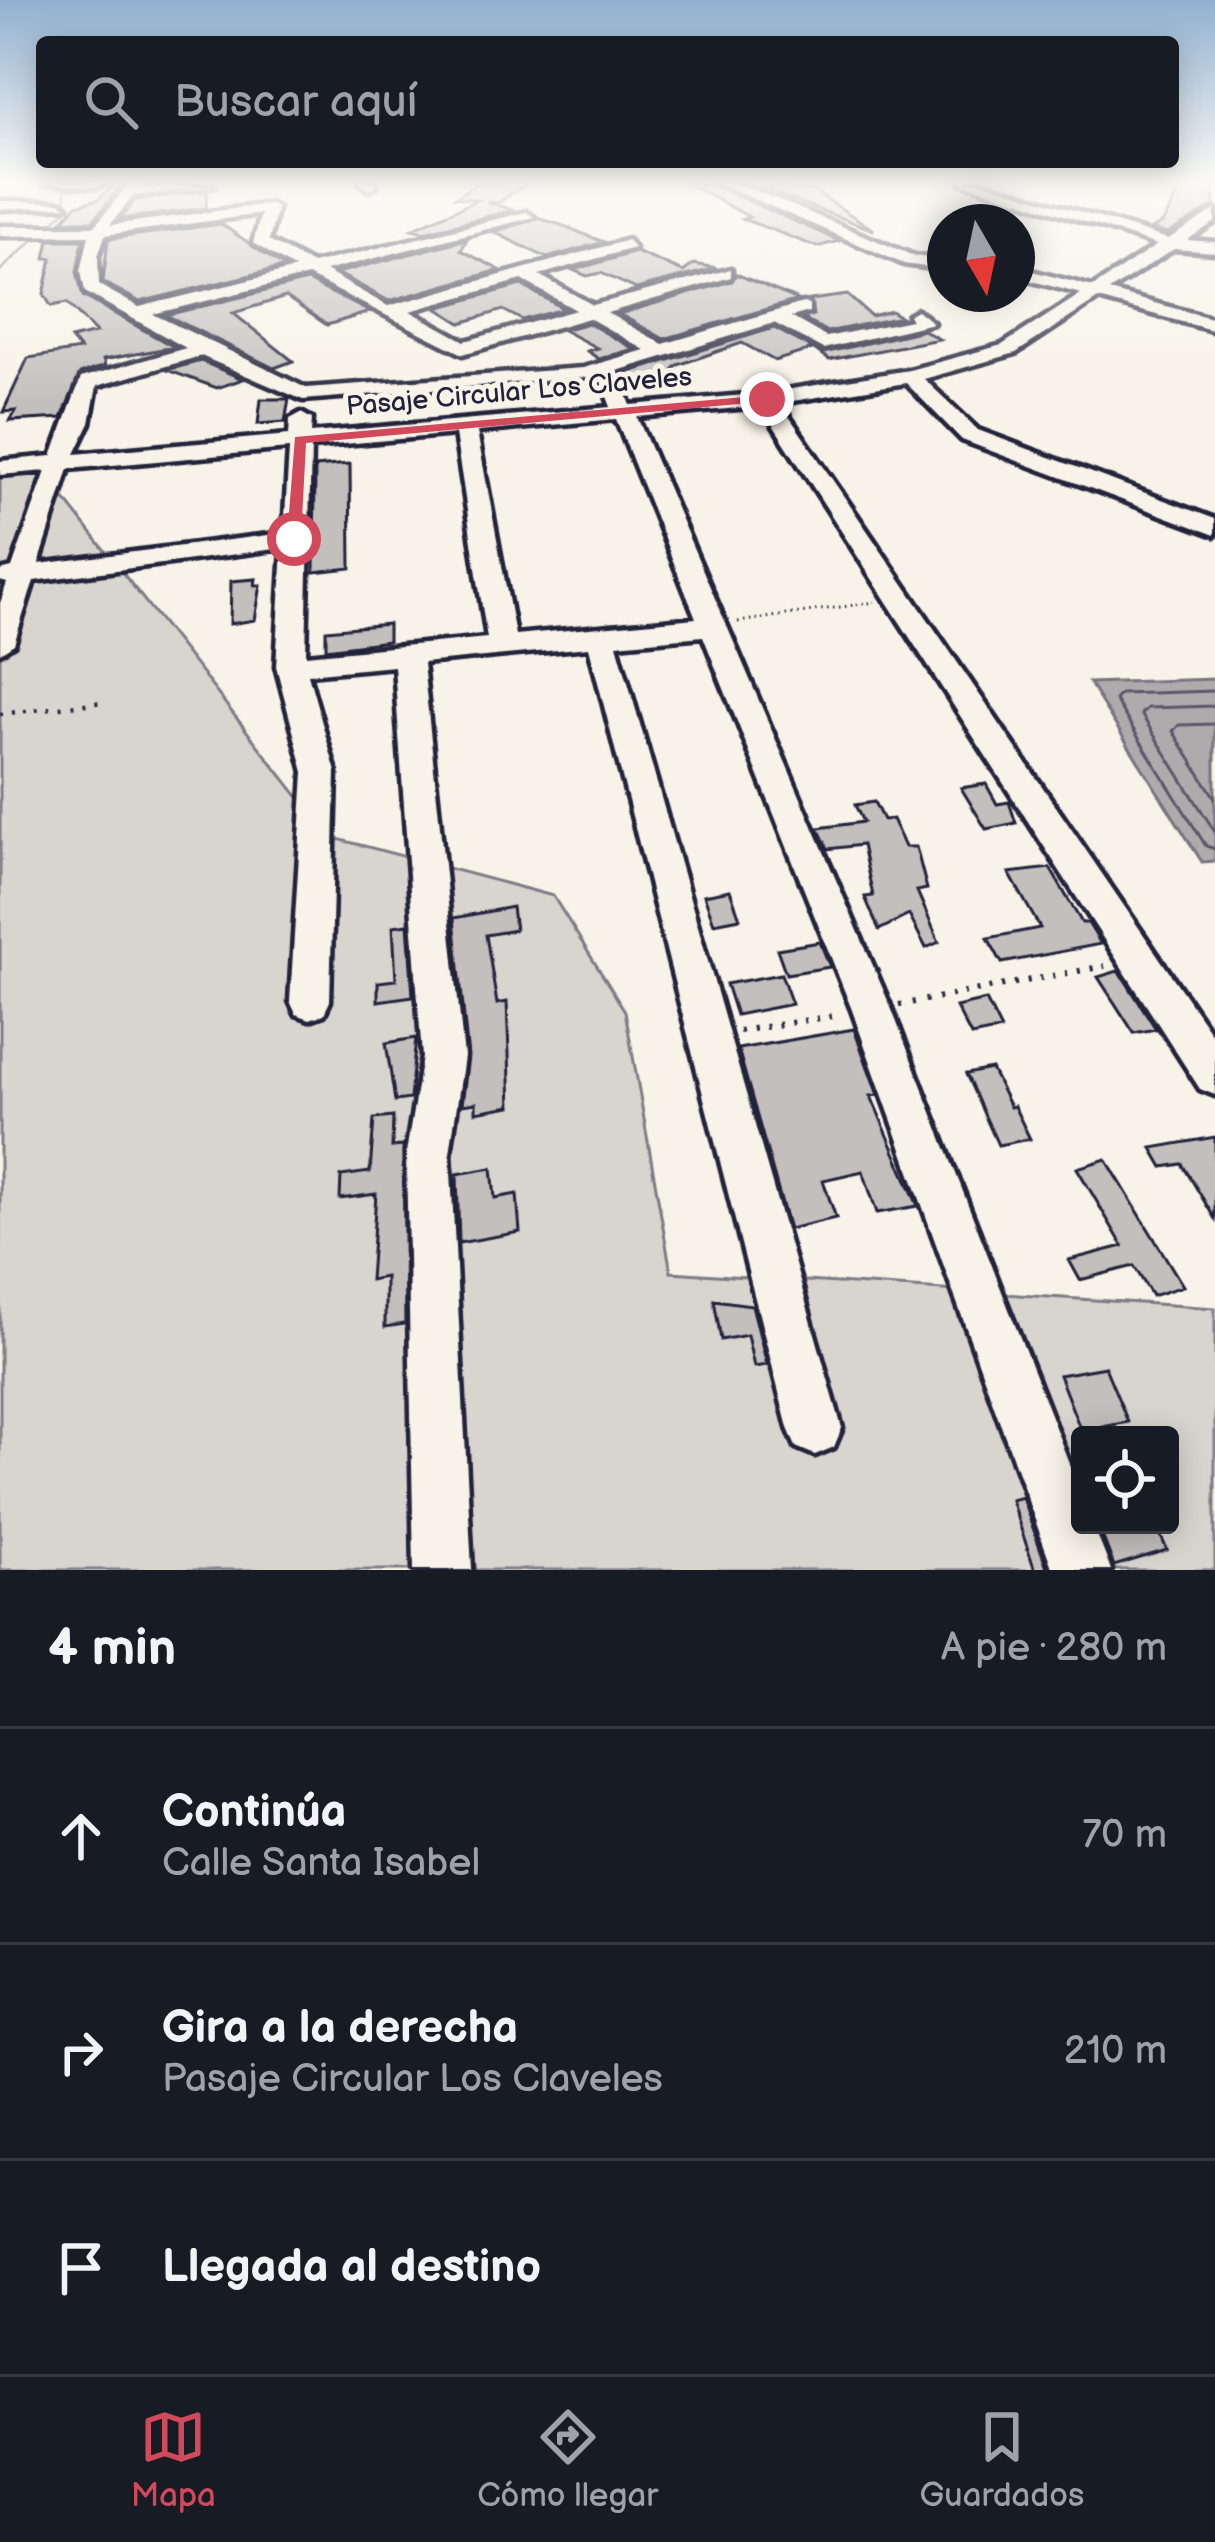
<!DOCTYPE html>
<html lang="es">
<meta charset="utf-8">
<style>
:root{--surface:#171b24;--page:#20242c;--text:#f1f3f6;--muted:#9ea1a6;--line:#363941;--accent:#d1495b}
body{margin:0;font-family:"Balsamiq Sans",sans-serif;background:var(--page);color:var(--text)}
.controls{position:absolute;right:36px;bottom:36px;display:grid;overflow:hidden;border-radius:12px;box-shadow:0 6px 30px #0003}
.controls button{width:108px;height:108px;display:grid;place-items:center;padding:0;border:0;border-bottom:3px solid var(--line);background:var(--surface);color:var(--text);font:60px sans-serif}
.compass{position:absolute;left:927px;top:204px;width:108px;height:108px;border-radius:50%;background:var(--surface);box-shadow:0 6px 30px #0003;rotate:171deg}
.stop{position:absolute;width:36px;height:36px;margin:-27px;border:9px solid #d1495b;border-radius:50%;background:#fff}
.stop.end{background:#d1495b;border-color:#fff;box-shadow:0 3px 12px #0008}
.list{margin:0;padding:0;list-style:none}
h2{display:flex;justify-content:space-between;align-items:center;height:156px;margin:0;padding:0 48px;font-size:51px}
h2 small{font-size:39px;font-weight:400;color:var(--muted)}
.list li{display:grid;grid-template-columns:78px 1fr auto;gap:36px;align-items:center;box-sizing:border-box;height:216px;padding:0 48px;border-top:3px solid var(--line)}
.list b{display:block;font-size:45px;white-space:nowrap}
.list p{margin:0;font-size:39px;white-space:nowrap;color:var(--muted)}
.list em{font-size:39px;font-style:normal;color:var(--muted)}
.icon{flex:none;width:66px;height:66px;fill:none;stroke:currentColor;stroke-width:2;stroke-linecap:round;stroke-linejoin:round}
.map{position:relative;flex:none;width:1215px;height:1570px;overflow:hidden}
.search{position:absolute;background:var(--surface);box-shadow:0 6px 30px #0003;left:36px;right:36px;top:36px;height:132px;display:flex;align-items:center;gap:30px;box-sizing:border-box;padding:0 42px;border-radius:12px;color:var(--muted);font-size:45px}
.sheet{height:804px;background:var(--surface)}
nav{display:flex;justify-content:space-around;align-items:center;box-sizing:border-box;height:168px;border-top:3px solid var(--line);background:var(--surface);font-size:33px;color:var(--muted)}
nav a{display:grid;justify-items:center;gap:6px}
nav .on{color:var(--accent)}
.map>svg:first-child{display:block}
.green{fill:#d8d5cf;stroke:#7d7c85;stroke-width:3;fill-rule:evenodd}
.water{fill:#aeabad;stroke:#76747f;stroke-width:3}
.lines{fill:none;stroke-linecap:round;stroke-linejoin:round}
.shore{stroke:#5a5969;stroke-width:3}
.stream{stroke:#76747f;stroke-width:3}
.building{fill:#c2bfbd;stroke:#22223b;stroke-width:3}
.minor-casing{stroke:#22223b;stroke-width:9}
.path-far2{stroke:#22223b;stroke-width:3;stroke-dasharray:1.5 4.5;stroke-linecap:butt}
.path-far1{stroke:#22223b;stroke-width:4.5;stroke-dasharray:3 9;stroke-linecap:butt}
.path{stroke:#22223b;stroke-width:6;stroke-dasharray:3 10;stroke-linecap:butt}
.minor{fill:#f7f3e8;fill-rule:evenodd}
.route{fill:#d1495b}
.labels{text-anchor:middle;stroke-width:10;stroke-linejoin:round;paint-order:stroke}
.far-street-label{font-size:27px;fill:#22223b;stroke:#f7f3e8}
</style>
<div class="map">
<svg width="1215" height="1570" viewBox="0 0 1215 1570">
<rect width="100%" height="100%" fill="#f7f3e8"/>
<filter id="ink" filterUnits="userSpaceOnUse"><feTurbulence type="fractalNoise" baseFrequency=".00833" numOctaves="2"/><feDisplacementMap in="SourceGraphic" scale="24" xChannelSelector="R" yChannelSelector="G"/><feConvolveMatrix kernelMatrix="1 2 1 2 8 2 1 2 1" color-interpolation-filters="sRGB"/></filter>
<g filter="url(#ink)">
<path class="green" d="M0,466L41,469L330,837L553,896L625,1011L671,1272L1215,1308V1570H0ZM1080,1435H1170V1525H1080Z"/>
<path class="water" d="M1215,679V861L1202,862L1089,683Z"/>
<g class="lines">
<path class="shore" d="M1215,691L1120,694L1115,700L1206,846L1215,849
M1215,706L1147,708L1141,714L1215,832
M1215,724L1179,725L1173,731L1215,798"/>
<path class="stream" d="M0,271L67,209L64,182"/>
</g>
<path class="building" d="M116,182H124L93,221H62L76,205L99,199Z
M480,182H529L498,203L487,202L514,210L424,232L412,229L477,200L456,197Z
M685,182L712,185L839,241L817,247L743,219L749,217Z
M1184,182H1215L1214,206L1167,234L1151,229L1163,223Z
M789,186L796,191L813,190L874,230L763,189Z
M207,191L206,208L120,219L135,200Z
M538,218L561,225L604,242L547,258L494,232Z
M221,224L284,267L140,302L103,282L108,239Z
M467,239L461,250L500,270L389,301L337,273Z
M49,240H83L77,272L83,296L174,347L103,360L105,366L80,374L62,418L10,421L16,411L3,412L28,358L80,350L71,339L96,333L67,303L51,306L44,294L52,258H45Z
M636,252L683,272L694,264L717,268L636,289L601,273L587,276L573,270Z
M736,274L798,300L664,339L619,314L732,281Z
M307,281L370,312L327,325L286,297L233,313L293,361L274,368L166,315Z
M521,285L564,309L522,320L503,310L461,323L437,308Z
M847,295L871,316L891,311L901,317L827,332L803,318L813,315L810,300Z
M588,323L634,349L599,359L587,351L597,348L563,330Z
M774,328L813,349L775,361L742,343L678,365L674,369L686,378L648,389L644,377L626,380L623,374Z
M923,330L939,339L829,360L814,349L824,353Z
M201,361L243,379L217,388L167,370Z
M261,399H289L285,422L258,424Z
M350,464L351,568L314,572L315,467Z
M256,579L255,585H261L255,620L230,624L231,581Z
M388,624V641L326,649V630Z
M986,784L997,804L1009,802L1016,823L986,829L961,788Z
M874,802L883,820L892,819L905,847H916L927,889L917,891L939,942L926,948L909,915L879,930L865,897L873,896L862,845L828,849L818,828L863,822L855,805Z
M1050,868L1082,923H1088L1101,944L1002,963L988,938L1040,928L1009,873Z
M730,890L740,918L714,923L704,895Z
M512,907L515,930L486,935L497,1004L507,1002L511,1106L476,1112V1103L462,1105L468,1057L454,918Z
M408,924L413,996L378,1001V982L396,980L393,926Z
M820,942L830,967L786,974L777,949Z
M1118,971L1125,980L1156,1029L1134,1033L1098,977Z
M781,974L792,1004L736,1015L726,984Z
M986,1000L1001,1030L971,1036L956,1007Z
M854,1029L878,1095L871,1096L918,1206L877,1213L863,1171L823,1180L836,1218L789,1229L738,1049Z
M416,1038L410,1099L395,1101L386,1043Z
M991,1069L1010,1107L1014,1106L1030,1139L998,1145L966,1074Z
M393,1117L392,1147L403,1146L405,1324L385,1327V1277L370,1280L376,1194L340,1199L341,1176L370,1172L374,1119Z
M1215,1137V1219L1182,1164L1163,1167L1152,1148Z
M1106,1159L1183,1286L1152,1296L1134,1266L1080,1280L1069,1260L1123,1246L1077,1168Z
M492,1168L495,1198L517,1194L520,1232L459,1243L457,1174Z
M714,1300L752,1305L767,1365L754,1367L747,1335L721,1340Z
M1105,1367L1128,1422L1081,1431L1059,1375Z
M1022,1497L1048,1570H1035L1011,1500Z
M1098,1525H1156L1167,1550L1114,1566Z"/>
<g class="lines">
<g class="minor-casing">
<path id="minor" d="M42,182H103L104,183L97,187Z
M130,182H145L141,187L214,186L133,196L110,225L270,204L277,208L269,241L312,264L526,212L534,217L325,271L388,306L628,240L634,248L539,275L593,305L731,269V277L607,313L663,344L803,303L809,304V312L791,317L826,337L911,320L908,315L917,310L933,323L823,349L774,323L617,371L631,405L767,393L909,370L1002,345L1081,294L1017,277V267L1093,287L1157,245L961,182H983L1168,239L1215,210V222L1187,240L1215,242V252L1174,249L1109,291L1215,319V331L1098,299L1016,353L924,379L978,430L1215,519V535L962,440L906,383L780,403L1215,1039V1095L1200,1089L761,406L637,417L892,1010L1080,1491V1525H1093L1111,1570H1053L852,1010L703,636L617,644L842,1428L834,1447L815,1455L796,1447L788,1428L589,647L423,663L464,1057L450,1153L472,1570H414L406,1153L422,1057L394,666L308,674L336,772L330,1001L324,1014L310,1019L296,1014L290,1001L304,772L276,666L283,548L34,581L14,644L0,653V603L7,583L0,581V571L12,568L46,471L0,475V461L52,456L81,378L186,348L85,292L81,271L89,235L0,236V226H95ZM261,214L253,243L295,269L139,307L99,285L98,256L105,235ZM308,276L463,354L589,318L645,350L583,368L306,388L153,314ZM522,280L576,310L465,341L410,311ZM201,356L303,400L599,376L611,407L311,433L312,419L301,413L290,419L289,435L75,454L90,423L97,386ZM616,419L696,618L515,635L477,432ZM455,434L487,638L306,655L311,447ZM289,449L284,533L39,564L69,469Z
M360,182H374L376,186L369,190Z
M715,182H735L914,256L945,260V270L904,264Z
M0,201L60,202L67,206L0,209Z"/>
</g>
<path class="path-far2" d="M738,622L875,602"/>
<path class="path-far1" d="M0,714L103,702"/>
<path class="path" d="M899,1005L1105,966
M739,1031L840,1015"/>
<use href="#minor" class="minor"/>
</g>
</g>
<linearGradient id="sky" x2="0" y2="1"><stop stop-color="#91b0d0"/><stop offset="0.45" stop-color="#fbfaf5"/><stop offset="1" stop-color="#fbfaf5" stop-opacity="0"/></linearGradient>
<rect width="1215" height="402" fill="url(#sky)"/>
<path class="route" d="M767,395L771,401L306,443L301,539L294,544L287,539L295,437Z"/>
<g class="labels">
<g class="far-street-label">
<text transform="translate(519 391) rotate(-5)" y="9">Pasaje Circular Los Claveles</text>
</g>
</g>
</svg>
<div class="controls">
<button><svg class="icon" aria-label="locate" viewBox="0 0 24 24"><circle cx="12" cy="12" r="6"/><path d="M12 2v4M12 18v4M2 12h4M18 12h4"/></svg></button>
</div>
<svg class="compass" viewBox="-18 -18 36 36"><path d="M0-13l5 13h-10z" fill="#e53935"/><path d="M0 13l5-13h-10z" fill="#9ea1a6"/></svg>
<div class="stop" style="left:294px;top:539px"></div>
<div class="stop end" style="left:767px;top:399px"></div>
<div class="search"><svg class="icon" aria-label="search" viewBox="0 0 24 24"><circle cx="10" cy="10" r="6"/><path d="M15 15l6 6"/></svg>Buscar aquí</div>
</div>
<section class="sheet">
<h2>4 min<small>A pie · 280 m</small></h2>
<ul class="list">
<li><svg class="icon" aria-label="ahead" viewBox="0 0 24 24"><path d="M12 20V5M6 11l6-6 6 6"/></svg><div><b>Continúa</b><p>Calle Santa Isabel</p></div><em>70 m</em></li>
<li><svg class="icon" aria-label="right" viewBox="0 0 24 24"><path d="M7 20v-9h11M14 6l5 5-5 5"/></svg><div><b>Gira a la derecha</b><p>Pasaje Circular Los Claveles</p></div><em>210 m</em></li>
<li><svg class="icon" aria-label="arrive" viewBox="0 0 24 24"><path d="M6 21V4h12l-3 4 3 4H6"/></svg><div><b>Llegada al destino</b></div></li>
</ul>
</section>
<nav>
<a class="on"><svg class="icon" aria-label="map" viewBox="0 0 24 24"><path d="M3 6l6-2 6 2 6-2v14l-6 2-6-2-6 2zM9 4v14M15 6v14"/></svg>Mapa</a>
<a><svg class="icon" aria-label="directions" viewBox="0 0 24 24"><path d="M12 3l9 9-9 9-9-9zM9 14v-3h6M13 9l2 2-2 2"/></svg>Cómo llegar</a>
<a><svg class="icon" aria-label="saved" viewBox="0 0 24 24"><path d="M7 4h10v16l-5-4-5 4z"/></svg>Guardados</a>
</nav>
